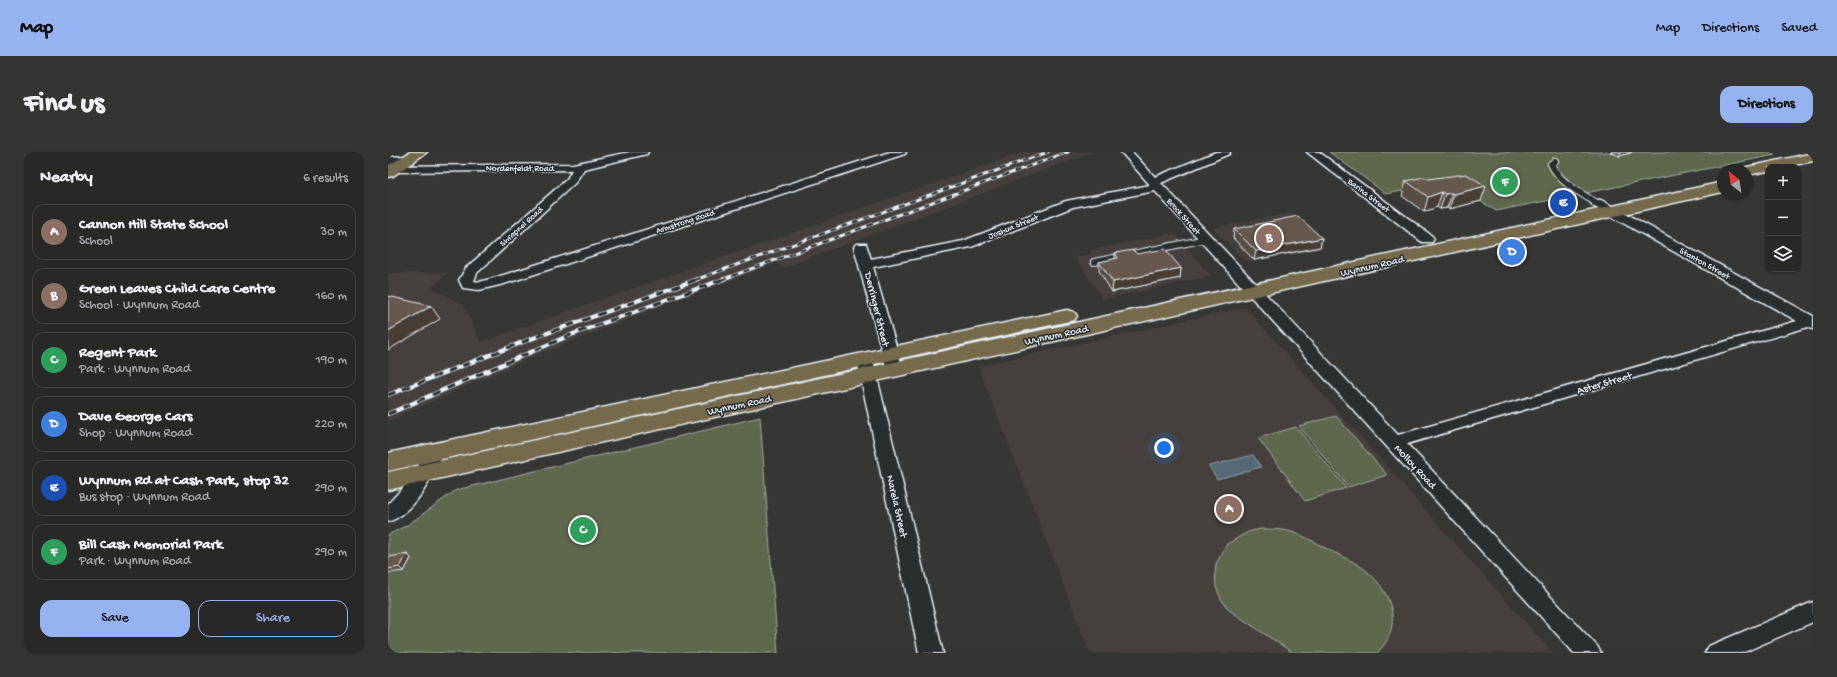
<!DOCTYPE html>
<meta charset="utf-8">
<style>
:root{--surface:#282827;--page:#343433;--text:#f1f3f6;--muted:#a5a6a7;--line:#444;--accent:#95b2f1}
body{margin:0;font-family:"Gochi Hand",sans-serif;background:var(--page);color:var(--text)}
.controls{position:absolute;right:12px;top:12px;display:grid;overflow:hidden;border-radius:8px;box-shadow:0 1px 3px #0004}
.controls button{width:36px;height:36px;display:grid;place-items:center;padding:0;border:0;border-bottom:1px solid var(--line);background:var(--surface);color:var(--text);font:20px sans-serif}
.compass{position:absolute;left:1329px;top:12px;width:36px;height:36px;border-radius:50%;background:var(--surface);box-shadow:0 1px 3px #0004;rotate:330deg}
.you{position:absolute;left:776px;top:296px;width:14px;height:14px;margin:-10px;border:3px solid #fff;border-radius:50%;background:#1a73e8;box-shadow:0 0 0 6px #1a73e833}
.badge{display:grid;place-items:center;width:26px;height:26px;border-radius:50%;background:var(--accent);color:#fff;font-size:13px;font-weight:700}
.pin{position:absolute;translate:-50% -50%;border:2px solid #fff;box-shadow:0 1px 4px #0006}
.list{margin:0;padding:0;list-style:none}
h2{display:flex;justify-content:space-between;align-items:center;height:52px;margin:0;padding:0 16px;font-size:17px}
h2 small{font-size:13px;font-weight:400;color:var(--muted)}
.list li{display:grid;grid-template-columns:26px 1fr auto;gap:12px;align-items:center;box-sizing:border-box;height:56px;margin:0 8px 8px;padding:0 8px;border:1px solid var(--line);border-radius:12px}
.list b{display:block;font-size:15px;white-space:nowrap}
.list p{margin:0;font-size:13px;white-space:nowrap;color:var(--muted)}
.list em{font-size:13px;font-style:normal;color:var(--muted)}
.actions{display:flex;gap:8px;padding:12px 16px}
.actions a{flex:1;padding:9px 0;border:1px solid var(--accent);border-radius:12px;text-align:center;font-size:14px;color:var(--accent)}
.actions .main{background:var(--accent);color:#111}
.icon{flex:none;width:22px;height:22px;fill:none;stroke:currentColor;stroke-width:2;stroke-linecap:round;stroke-linejoin:round}
.map{position:relative;flex:none;width:1425px;height:501px;overflow:hidden;border-radius:12px}
header{display:flex;align-items:center;gap:24px;box-sizing:border-box;height:56px;padding:0 20px;background:var(--accent);color:#111}
header strong{font-size:19px}
nav{display:flex;gap:22px;margin-inline-start:auto;font-size:14px}
.intro{display:flex;align-items:center;justify-content:space-between;box-sizing:border-box;height:96px;padding:0 24px}
h1{margin:0;font-size:28px}
.button{padding:10px 18px;border-radius:12px;background:var(--accent);color:#111;font-size:14px;font-weight:700}
main{display:flex;gap:24px;padding:0 24px}
aside{flex:1;background:var(--surface);border-radius:12px;box-shadow:0 1px 3px #0004}
.map>svg:first-child{display:block}
.built{fill:#44403c}
.green{fill:#5f684e;stroke:#a4aca3}
.water{fill:#546777;stroke:#8f9eab}
.lines{fill:none;stroke-linecap:round;stroke-linejoin:round}
.service-casing{stroke:#e8f1f8;stroke-width:8}
.minor-casing{stroke:#e8f1f8;stroke-width:3}
.tertiary-casing{stroke:#e8f1f8;stroke-width:3}
.primary-casing{stroke:#e8f1f8;stroke-width:3}
.service{stroke:#2a2d2e;stroke-width:6}
.minor{fill:#2a2d2e;fill-rule:evenodd}
.tertiary{fill:#2a2d2e;fill-rule:evenodd}
.primary{fill:#746b4b;fill-rule:evenodd}
.rail-far1-casing{stroke:#e8f1f8;stroke-width:3}
.rail-casing{stroke:#e8f1f8;stroke-width:4.5}
.rail-far1{stroke:#2a2d2e;stroke-width:2;stroke-dasharray:6;stroke-linecap:butt}
.rail{stroke:#2a2d2e;stroke-width:3;stroke-dasharray:8;stroke-linecap:butt}
.wall{fill:#584d42;stroke:#e8f1f8}
.shaded-wall{fill:#473e36;stroke:#e8f1f8}
.building{fill:#66594d;stroke:#e8f1f8}
.labels{text-anchor:middle;stroke-width:3;stroke-linejoin:round;paint-order:stroke}
.far-street-label{font-size:9px;fill:#e8f1f8;stroke:#2a2d2e}
.street-label{font-size:11px;fill:#e8f1f8;stroke:#2a2d2e}
</style>
<header>
<strong>Map</strong>
<nav><a>Map</a><a>Directions</a><a>Saved</a></nav>
</header>
<div class="intro"><h1>Find us</h1><a class="button">Directions</a></div>
<main>
<aside>
<h2>Nearby<small>6 results</small></h2>
<ul class="list">
<li><span class="badge" style="background:#8d6e63">A</span><div><b>Cannon Hill State School</b><p>School</p></div><em>30 m</em></li>
<li><span class="badge" style="background:#8d6e63">B</span><div><b>Green Leaves Child Care Centre</b><p>School · Wynnum Road</p></div><em>160 m</em></li>
<li><span class="badge" style="background:#2e9e5b">C</span><div><b>Regent Park</b><p>Park · Wynnum Road</p></div><em>190 m</em></li>
<li><span class="badge" style="background:#3f7fe0">D</span><div><b>Dave George Cars</b><p>Shop · Wynnum Road</p></div><em>220 m</em></li>
<li><span class="badge" style="background:#1a4fb4">E</span><div><b>Wynnum Rd at Cash Park, stop 32</b><p>Bus stop · Wynnum Road</p></div><em>290 m</em></li>
<li><span class="badge" style="background:#2e9e5b">F</span><div><b>Bill Cash Memorial Park</b><p>Park · Wynnum Road</p></div><em>290 m</em></li>
</ul>
<div class="actions"><a class="main">Save</a><a>Share</a></div>
</aside>
<div class="map">
<svg width="1425" height="501" viewBox="0 0 1425 501">
<rect width="100%" height="100%" fill="#363634"/>
<filter id="ink" filterUnits="userSpaceOnUse"><feTurbulence type="fractalNoise" baseFrequency=".025" numOctaves="2"/><feDisplacementMap in="SourceGraphic" scale="8" xChannelSelector="R" yChannelSelector="G"/><feConvolveMatrix kernelMatrix="1 2 1 2 8 2 1 2 1" color-interpolation-filters="sRGB"/></filter>
<g filter="url(#ink)">
<path class="built" d="M635,0H705L394,116L389,111L265,157L140,207L0,269V121H60L43,136L75,152L93,190Z
M901,61L939,96L865,110L855,107L825,76Z
M786,81L823,124L715,147L687,105L704,102L702,98Z
M857,155L1165,501H702L590,214Z"/>
<path class="green" d="M941,0H1380L1387,3L1108,59L1062,30L998,42Z
M948,264L999,323L960,335L911,274Z
M372,265L390,501H0V383L21,372L68,338Z
M908,275L958,336L917,349L870,286Z
M872,377C881,377 891,377 900,379C914,382 926,390 939,397C953,404 969,410 981,421C1005,443 1015,476 989,501H905L841,458L833,447L828,435L827,423L828,412L839,392L860,380Z"/>
<path class="water" d="M865,303L873,315L829,327L821,314Z"/>
<g class="lines">
<g class="service-casing">
<path id="service" d="M1167,9L1163,12C1172,31 1192,41 1209,51
M706,110L818,87"/>
</g>
<g class="minor-casing">
<path id="minor" d="M242,0H260L259,2L196,17L187,31L89,121L86,129L91,130L106,126L502,0H518L517,2L116,132L91,138L75,136L71,128L78,116L179,27L184,18L7,20L1,17L7,14L185,12Z
M733,0H744L767,25L828,0H842L841,2L773,31L1010,283L1409,169L1205,54L1203,51L1205,48H1213L1425,164V177L1420,175L1019,292L1209,494L1213,501H1186L767,39L685,55L583,95L485,115L515,218L513,222L507,223L501,222L499,218L466,95L468,92H478L483,107L575,89L678,49L762,33Z
M919,0H931L1044,84L1046,87L1044,90H1034Z
M477,203L483,204L485,208L555,501H531L469,208L471,204Z
M48,292L54,294L57,299C44,324 29,360 0,370V352L21,329L42,294Z
M1425,450V470L1354,501H1317L1321,494Z"/>
</g>
<g class="tertiary-casing">
<path id="tertiary" d="M20,4L25,5L27,8L25,11L0,13V5Z"/>
</g>
<g class="primary-casing">
<path id="primary" d="M22,0H39L5,24L0,25V14Z
M1425,1V9L1398,15H1380V19L1359,23V18H1352L1359,15Z
M1335,30V40L0,338V320Z
M679,158L686,160L689,164L686,168L0,319V301Z"/>
</g>
<use href="#service" class="service"/>
<use href="#minor" class="minor"/>
<use href="#tertiary" class="tertiary"/>
<use href="#primary" class="primary"/>
<g class="rail-far1-casing">
<path id="rail-far1" d="M307,128L660,0
M333,128L680,0"/>
</g>
<g class="rail-casing">
<path id="rail" d="M0,243L140,188L310,127
M0,262L180,184L336,127"/>
</g>
<use href="#rail-far1" class="rail-far1"/>
<use href="#rail" class="rail"/>
</g>
<path class="wall" d="M1222,0H1244L1243,1L1231,4Z
M1040,27L1093,49L1061,57L1059,56L1052,57L1049,55L1036,60L1014,44L1018,29Z
M846,77L934,86L932,95L866,108L845,86Z
M727,101L749,102L793,116L792,126L724,140L711,119V110L727,107Z
M23,406L16,419L0,421V407Z"/>
<path class="shaded-wall" d="M1233,0H1244L1243,1L1231,4Z
M1098,34L1093,49L1061,57L1066,42Z
M1054,40L1049,55L1036,60L1040,45Z
M1064,41L1059,56L1052,57L1057,42Z
M934,86L932,95L866,108L868,99Z
M793,116L792,126L724,140L725,130Z
M43,154L52,167L0,198V179Z
M19,402L23,406L16,419L12,415Z"/>
<path class="building" d="M1078,22L1098,34L1066,42L1064,41L1057,42L1054,40L1040,45L1018,29L1036,25L1040,27Z
M910,64L934,86L868,99L846,77Z
M777,97L793,116L725,130L711,110L730,106L727,101L745,98L749,102Z
M0,144L43,154L0,179Z
M19,402L12,415L0,417V407L1,405Z"/>
</g>
<g class="labels">
<g class="far-street-label">
<text x="132" y="19">Nordenfeldt Road</text>
<text transform="translate(981 43) rotate(37)" y="3">Barina Street</text>
<text transform="translate(796 64) rotate(48)" y="3">Brock Street</text>
<text transform="translate(297 69) rotate(-18)" y="3">Armstrong Road</text>
<text transform="translate(133 74) rotate(-42)" y="3">Shrapnel Road</text>
<text transform="translate(625 74) rotate(-22)" y="3">Joshua Street</text>
<text transform="translate(1317 111) rotate(29)" y="3">Stanton Street</text>
</g>
<g class="street-label">
<text transform="translate(984 113) rotate(-13)" y="4">Wynnum Road</text>
<text transform="translate(490 157) rotate(76)" y="4">Derringer Street</text>
<text transform="translate(668 182) rotate(-12)" y="4">Wynnum Road</text>
<text transform="translate(1216 230) rotate(-16)" y="4">Aster Street</text>
<text transform="translate(351 252) rotate(-12)" y="4">Wynnum Road</text>
<text transform="translate(1028 314) rotate(47)" y="4">Molloy Road</text>
<text transform="translate(510 354) rotate(77)" y="4">Narela Street</text>
</g>
</g>
</svg>
<div class="controls">
<button>+</button>
<button>−</button>
<button><svg class="icon" aria-label="layers" viewBox="0 0 24 24"><path d="M12 4l9 5-9 5-9-5zM3 14l9 5 9-5"/></svg></button>
</div>
<svg class="compass" viewBox="-18 -18 36 36"><path d="M0-13l5 13h-10z" fill="#e53935"/><path d="M0 13l5-13h-10z" fill="#a5a6a7"/></svg>
<div class="you"></div>
<div class="pin badge" style="left:841px;top:357px;background:#8d6e63">A</div>
<div class="pin badge" style="left:881px;top:86px;background:#8d6e63">B</div>
<div class="pin badge" style="left:195px;top:378px;background:#2e9e5b">C</div>
<div class="pin badge" style="left:1124px;top:100px;background:#3f7fe0">D</div>
<div class="pin badge" style="left:1175px;top:51px;background:#1a4fb4">E</div>
<div class="pin badge" style="left:1117px;top:30px;background:#2e9e5b">F</div>
</div>
</main>
